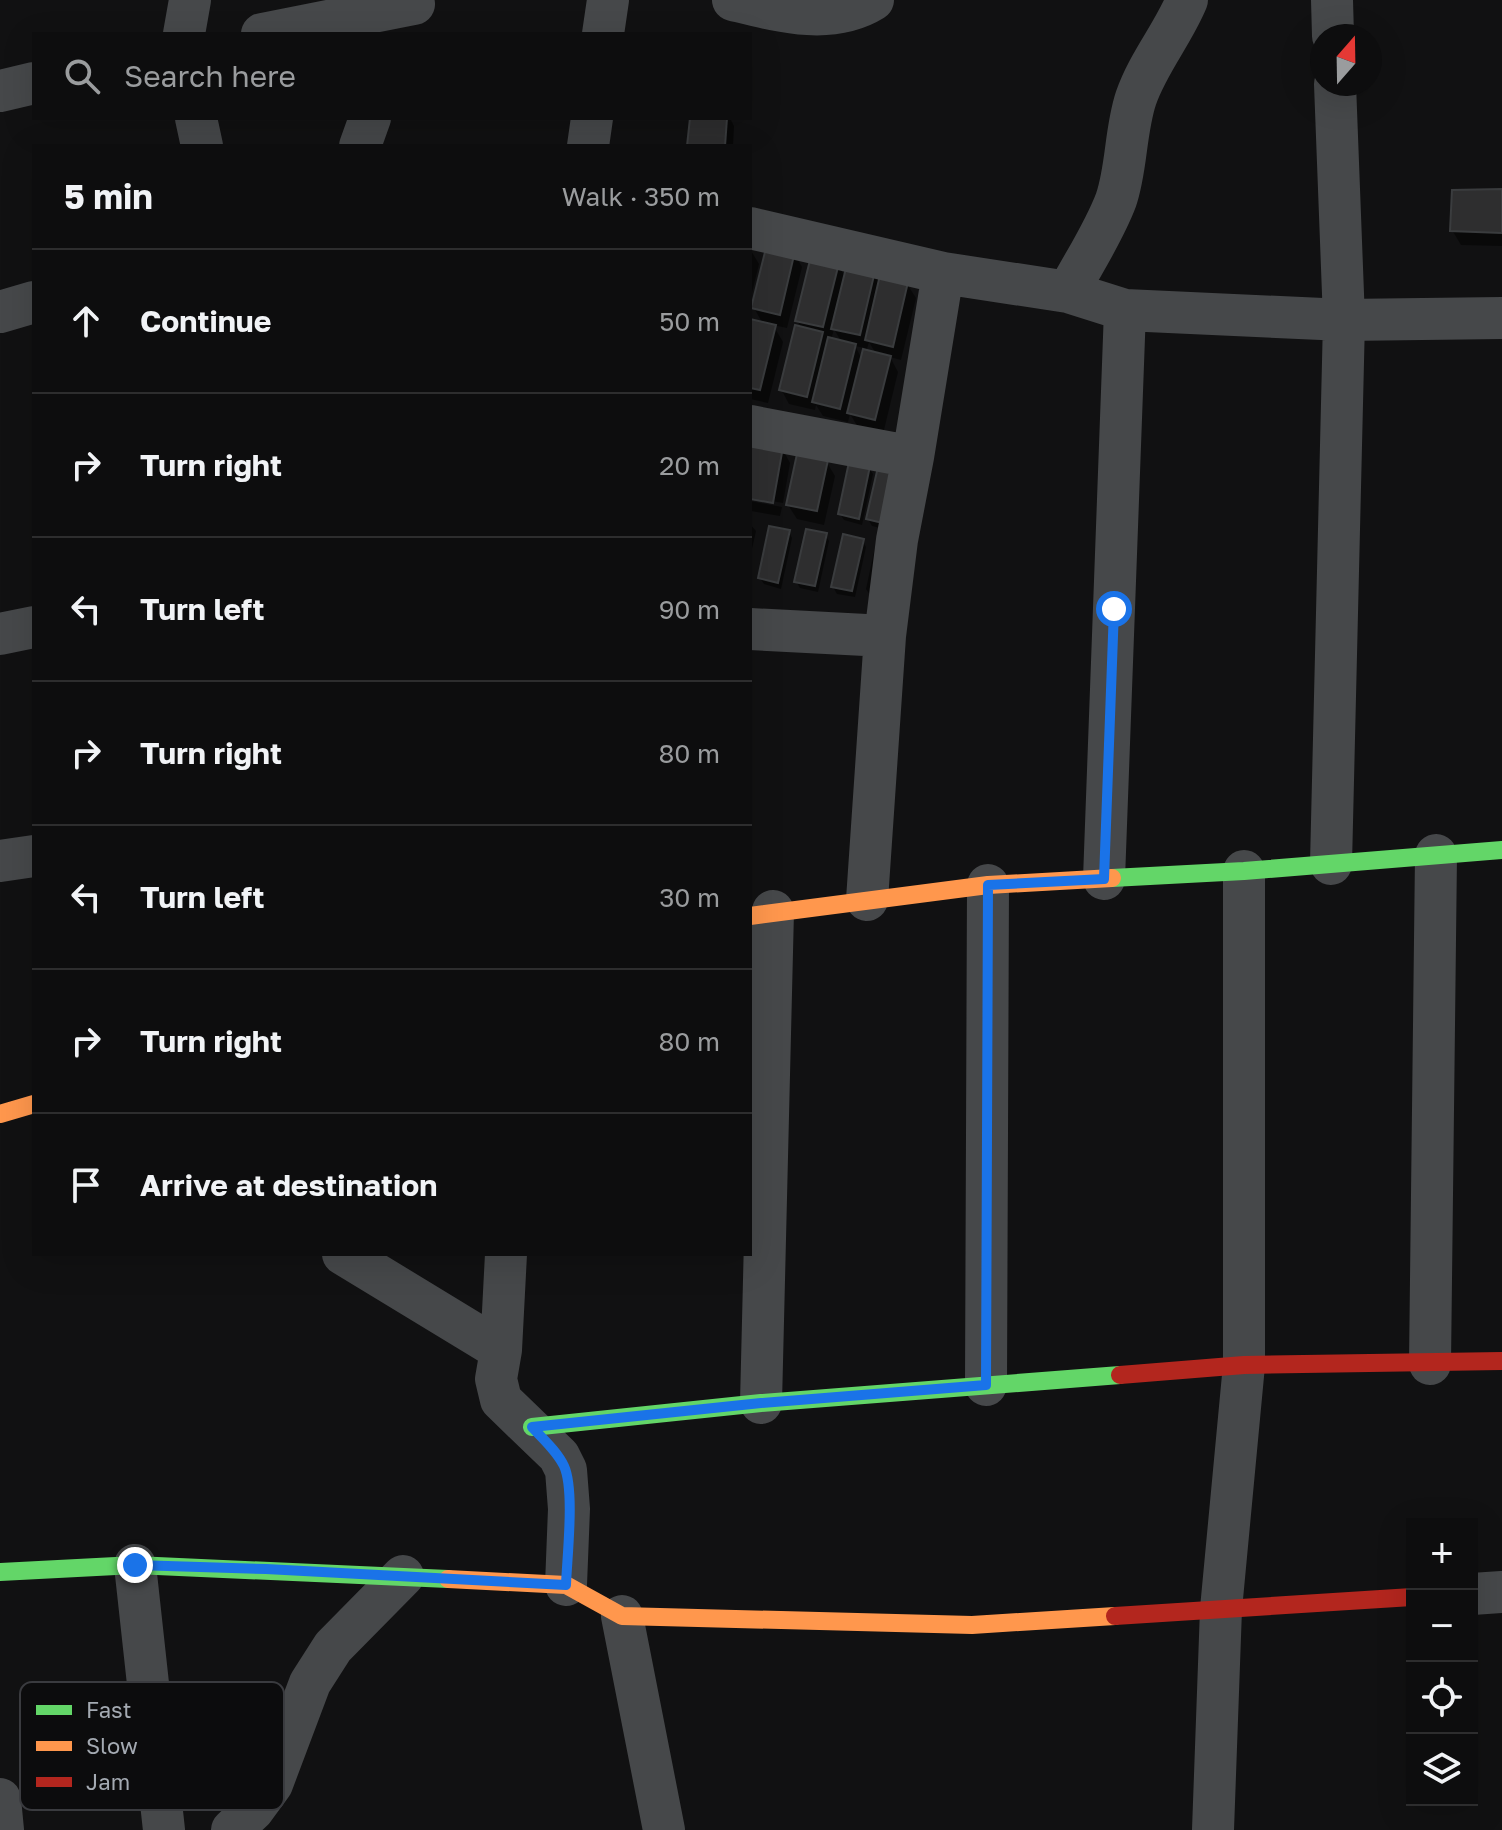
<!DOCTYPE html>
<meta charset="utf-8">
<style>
:root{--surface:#0d0d0e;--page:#1b1b1c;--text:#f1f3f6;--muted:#9a9c9e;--line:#2d2d2e}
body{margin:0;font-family:"Golos Text",sans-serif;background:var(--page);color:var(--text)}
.controls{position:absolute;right:24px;bottom:24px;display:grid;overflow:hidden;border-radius:0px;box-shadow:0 8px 32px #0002}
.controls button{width:72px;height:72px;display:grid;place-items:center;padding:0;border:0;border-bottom:2px solid var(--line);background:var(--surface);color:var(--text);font:40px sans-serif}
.compass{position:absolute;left:1310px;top:24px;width:72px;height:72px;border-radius:50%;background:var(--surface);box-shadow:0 8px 32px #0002;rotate:20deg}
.stop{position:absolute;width:24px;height:24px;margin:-18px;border:6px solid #1a73e8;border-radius:50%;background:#fff}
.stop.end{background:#1a73e8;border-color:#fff;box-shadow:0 2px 8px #0008}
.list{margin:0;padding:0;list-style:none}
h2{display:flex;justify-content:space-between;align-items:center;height:104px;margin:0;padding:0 32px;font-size:34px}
h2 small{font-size:26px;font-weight:400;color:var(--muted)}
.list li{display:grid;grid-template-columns:52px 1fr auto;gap:24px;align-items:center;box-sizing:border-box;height:144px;padding:0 32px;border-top:2px solid var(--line)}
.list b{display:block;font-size:30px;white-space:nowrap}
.list em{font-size:26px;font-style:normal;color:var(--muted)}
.icon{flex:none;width:44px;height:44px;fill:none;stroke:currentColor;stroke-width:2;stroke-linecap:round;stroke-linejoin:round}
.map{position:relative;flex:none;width:1502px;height:1830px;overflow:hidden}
.search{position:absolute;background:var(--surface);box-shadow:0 8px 32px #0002;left:32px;top:32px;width:720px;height:88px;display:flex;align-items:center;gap:20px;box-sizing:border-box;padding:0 28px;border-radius:0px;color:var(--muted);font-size:30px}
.panel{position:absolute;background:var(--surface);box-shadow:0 8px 32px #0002;left:32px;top:144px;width:720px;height:1112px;border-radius:0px}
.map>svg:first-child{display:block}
.shadow{fill:#0007;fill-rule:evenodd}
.building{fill:#2e2e2f;stroke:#3a3c3e;stroke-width:2}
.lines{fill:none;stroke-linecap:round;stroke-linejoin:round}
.street{stroke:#46484a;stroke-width:42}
.fast{stroke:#63d668;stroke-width:18}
.slow{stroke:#ff974d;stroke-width:18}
.jam{stroke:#b3261e;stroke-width:18}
.route{stroke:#1a73e8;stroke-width:10}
.key{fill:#0c0c0d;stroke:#3a3b3f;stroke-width:2}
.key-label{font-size:22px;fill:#a4aab2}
</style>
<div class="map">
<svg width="1502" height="1830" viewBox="0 0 1502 1830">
<rect width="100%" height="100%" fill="#111112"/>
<path class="shadow" d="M692,118H730L734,126L733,146H689Z
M1502,191V246L1461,245L1452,230Z
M750,249L759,264L750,301Z
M794,253L802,267L787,328L773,325L783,342L768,403L750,399V321L763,324L754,308Z
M838,265L846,278L874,273L880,284H907L916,298L901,360L890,357L898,372L883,434L858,427L850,414L848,422L823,416L816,405L815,410L789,404L781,389L802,329L797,320ZM834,329L842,343L831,340ZM869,342L876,354L866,352ZM855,346L865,348L862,359Z
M782,448L790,463L783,503L750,497V501L782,507L780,516L751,511L750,510V455Z
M826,461L835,476L824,525L797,519L788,505Z
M869,468L873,474L862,525L844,520L840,514Z
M879,469L890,530L872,526L868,519Z
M750,524L756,531L750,558Z
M789,532L792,538L781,589L764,584L760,578Z
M825,535L829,541L818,592L800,588L796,581Z
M877,538L870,595L866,589Z
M862,540L866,547L855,597L837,594L833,587Z"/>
<path class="building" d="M690,118H727L725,146H687Z
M1502,189V233L1450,231L1452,190Z
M767,244L795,251L780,315L751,308Z
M811,256L839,263L823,327L795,321Z
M847,264L875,271L860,335L831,329Z
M880,275L908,282L893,347L865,340Z
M750,319L776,325L760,390L750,388Z
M795,325L823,332L807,397L779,390Z
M828,337L856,344L840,409L812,402Z
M863,349L891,356L875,420L847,413Z
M750,444L783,447L773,503L750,499Z
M797,454L828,460L817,511L786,505Z
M849,462L870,466L859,519L838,514Z
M878,467L899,471L887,524L866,519Z
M769,526L790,530L778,583L758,578Z
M806,529L827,533L815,586L794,582Z
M843,534L864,539L852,591L831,587Z"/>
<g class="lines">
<path class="street" d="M733,0C778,11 831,26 873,0
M1332,0L1333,36
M184,34L190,0
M262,34L414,4
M603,34L608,0
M0,91L34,83
M196,118L202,146
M360,146L370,118
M588,146L592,118
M750,228L943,273L1068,292L1125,310
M1068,292C1084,262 1104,232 1116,200C1127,168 1125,131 1136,98C1148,63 1173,34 1187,0
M0,312L34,302
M750,426L913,457
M750,629L885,636
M0,634L34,627
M0,861L34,856
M1331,864L1344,320L1335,84
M1104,879L1125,310L1344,320L1502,318
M867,900L885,636L897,540L913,457L943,273
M343,1254L501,1350
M506,1254L501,1350L496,1379L501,1400L559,1456L566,1470L569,1509L566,1585
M1430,1364L1436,855
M986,1385L988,885
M761,1403L773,911
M135,1565L164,1830
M1472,1594L1502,1592
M622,1616L664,1830
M0,1799L3,1830
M232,1830L253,1810L272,1784L310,1683L333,1647L403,1576
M1213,1830L1221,1609L1244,1365V871"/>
<path class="fast" d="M1112,878L1244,871L1502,850
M532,1427L761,1403L1120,1375
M0,1572L135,1565L448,1579"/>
<path class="slow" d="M750,916L988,885L1112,878
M0,1114L34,1104
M448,1579L566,1585L622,1616L972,1625L1115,1616"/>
<path class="jam" d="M1120,1375L1244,1365L1502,1361
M1115,1616L1412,1597"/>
</g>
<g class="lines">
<path class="route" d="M135,1565L266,1569L566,1585C567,1557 575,1490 564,1466C557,1451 543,1439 532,1427L761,1403L986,1385L988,885L1104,879L1114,609"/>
</g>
<rect x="20" y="1682" width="264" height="128" rx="12" class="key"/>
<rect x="36" y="1705" width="36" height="10" fill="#63d668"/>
<rect x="36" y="1741" width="36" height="10" fill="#ff974d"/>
<rect x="36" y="1777" width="36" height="10" fill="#b3261e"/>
<g class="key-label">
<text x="86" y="1718">Fast</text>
<text x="86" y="1754">Slow</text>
<text x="86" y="1790">Jam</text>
</g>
</svg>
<div class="controls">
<button>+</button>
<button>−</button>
<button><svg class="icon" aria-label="locate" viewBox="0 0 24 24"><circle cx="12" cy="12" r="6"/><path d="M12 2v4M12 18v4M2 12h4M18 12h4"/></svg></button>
<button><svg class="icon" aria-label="layers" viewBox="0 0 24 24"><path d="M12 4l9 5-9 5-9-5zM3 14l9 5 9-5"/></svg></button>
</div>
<svg class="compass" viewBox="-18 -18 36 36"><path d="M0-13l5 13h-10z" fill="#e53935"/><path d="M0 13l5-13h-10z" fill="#9a9c9e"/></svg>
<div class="stop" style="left:1114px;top:609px"></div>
<div class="stop end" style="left:135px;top:1565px"></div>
<div class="search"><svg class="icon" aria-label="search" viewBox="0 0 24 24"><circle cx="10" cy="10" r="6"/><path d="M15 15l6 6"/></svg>Search here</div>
<section class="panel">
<h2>5 min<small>Walk · 350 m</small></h2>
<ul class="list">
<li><svg class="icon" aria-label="ahead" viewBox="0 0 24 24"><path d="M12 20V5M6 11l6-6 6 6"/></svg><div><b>Continue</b></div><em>50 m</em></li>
<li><svg class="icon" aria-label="right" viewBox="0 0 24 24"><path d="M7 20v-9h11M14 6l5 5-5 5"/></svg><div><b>Turn right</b></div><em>20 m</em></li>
<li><svg class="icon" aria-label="left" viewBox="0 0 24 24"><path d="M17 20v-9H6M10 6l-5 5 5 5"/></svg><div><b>Turn left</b></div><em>90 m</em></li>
<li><svg class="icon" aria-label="right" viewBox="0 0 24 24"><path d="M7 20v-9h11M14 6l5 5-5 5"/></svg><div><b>Turn right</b></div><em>80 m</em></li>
<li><svg class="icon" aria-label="left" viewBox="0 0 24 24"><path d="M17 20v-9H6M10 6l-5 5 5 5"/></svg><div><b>Turn left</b></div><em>30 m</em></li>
<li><svg class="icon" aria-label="right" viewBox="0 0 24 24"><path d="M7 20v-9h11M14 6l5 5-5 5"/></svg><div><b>Turn right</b></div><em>80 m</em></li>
<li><svg class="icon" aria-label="arrive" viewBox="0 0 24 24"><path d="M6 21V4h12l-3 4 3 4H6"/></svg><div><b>Arrive at destination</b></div></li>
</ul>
</section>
</div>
